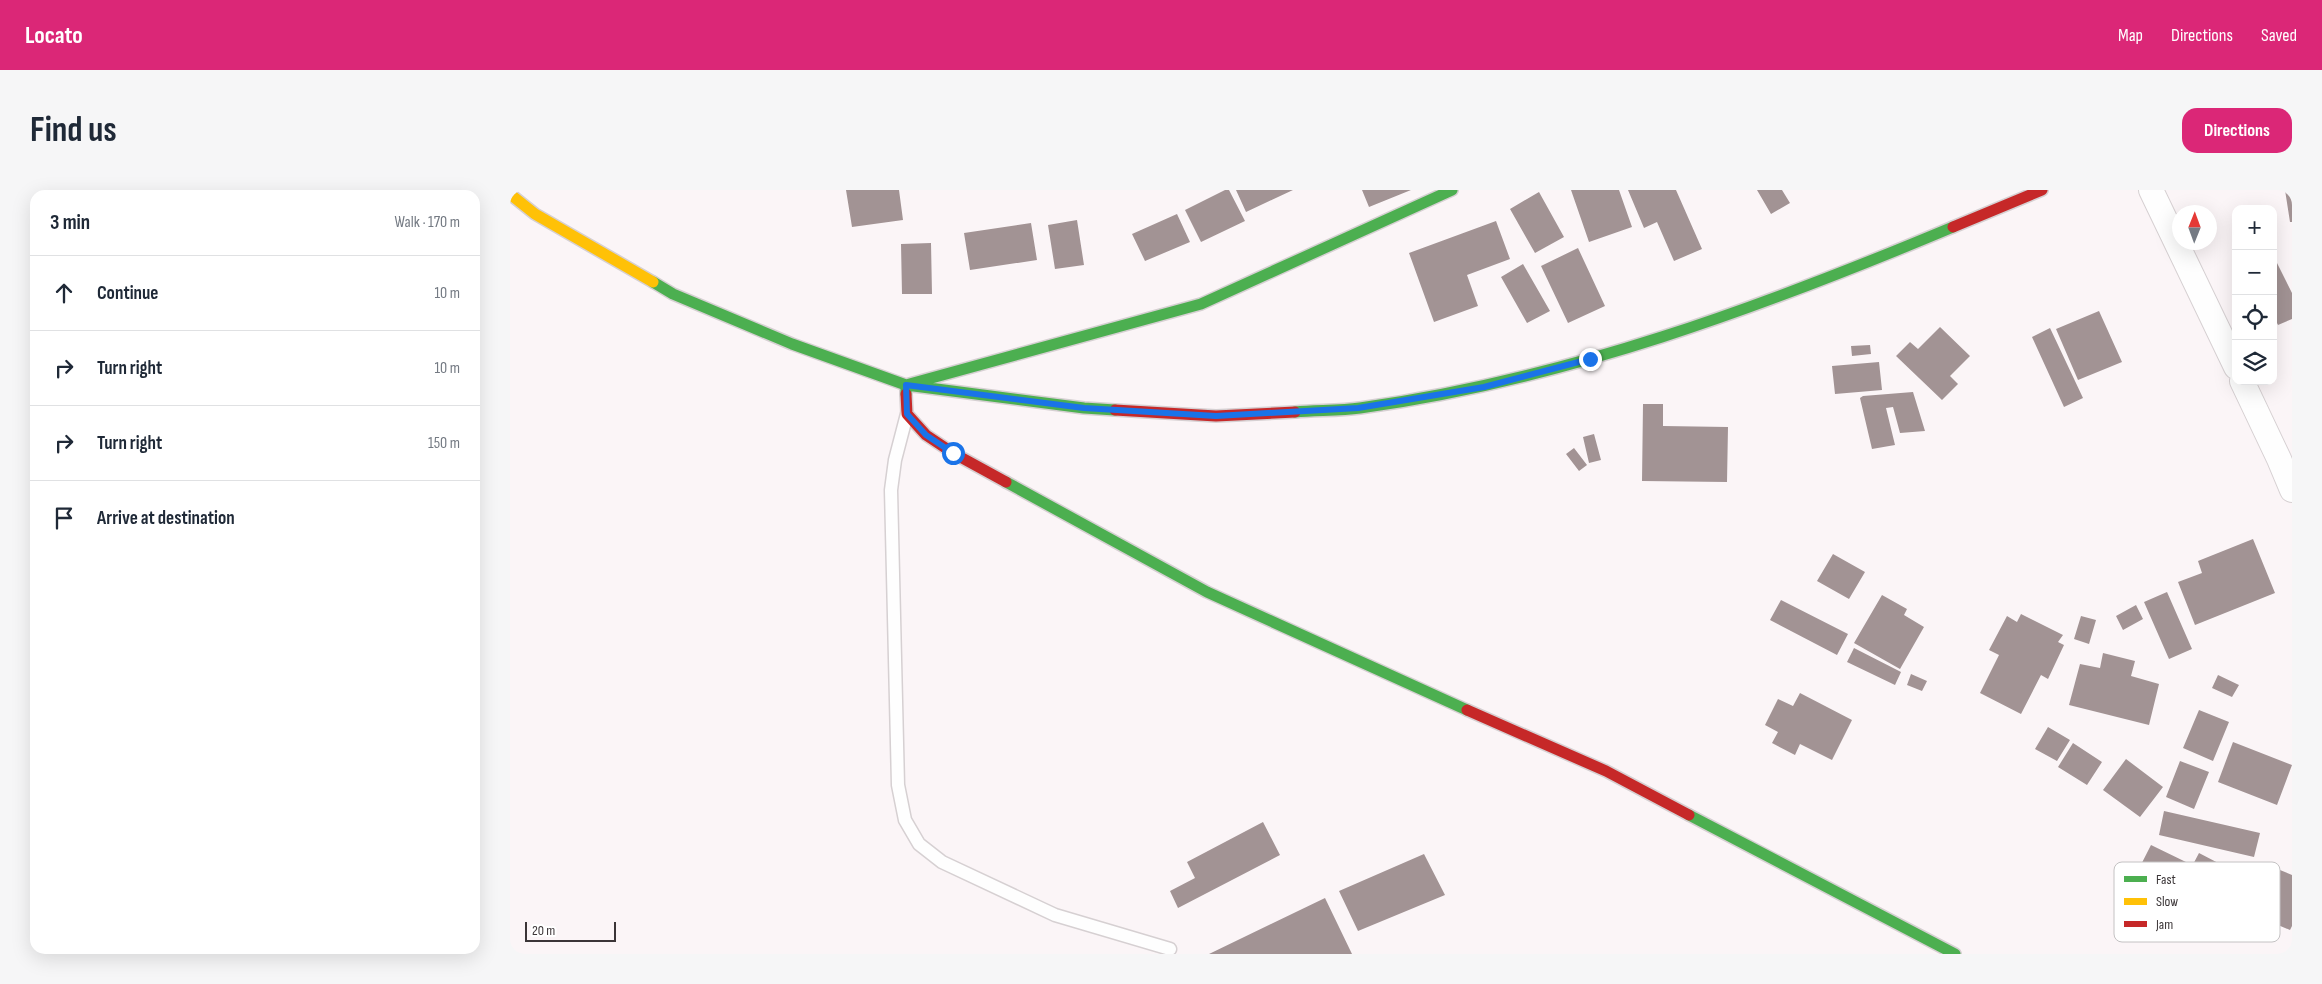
<!DOCTYPE html>
<meta charset="utf-8">
<style>
:root{--surface:#fff;--page:#f6f6f7;--text:#1f2937;--muted:#747a83;--line:#e0e1e3;--accent:#db2777}
body{margin:0;font-family:"Sofia Sans Condensed",sans-serif;background:var(--page);color:var(--text)}
.controls{position:absolute;right:15px;top:15px;display:grid;overflow:hidden;border-radius:10px;box-shadow:0 5px 20px #0002}
.controls button{width:45px;height:45px;display:grid;place-items:center;padding:0;border:0;border-bottom:1px solid var(--line);background:var(--surface);color:var(--text);font:25px sans-serif}
.compass{position:absolute;left:1662px;top:15px;width:45px;height:45px;border-radius:50%;background:var(--surface);box-shadow:0 5px 20px #0002;rotate:1deg}
.scale{position:absolute;left:15px;bottom:12px;width:91px;box-sizing:border-box;padding-left:5px;border:2px solid #3b3537;border-top:0;font-size:14px;line-height:18px;white-space:nowrap;color:#3b3537;-webkit-text-stroke:4px #fff;paint-order:stroke}
.stop{position:absolute;width:15px;height:15px;margin:-11px;border:4px solid #1a73e8;border-radius:50%;background:#fff}
.stop.end{background:#1a73e8;border-color:#fff;box-shadow:0 1px 5px #0008}
.list{margin:0;padding:0;list-style:none}
h2{display:flex;justify-content:space-between;align-items:center;height:65px;margin:0;padding:0 20px;font-size:21px}
h2 small{font-size:16px;font-weight:400;color:var(--muted)}
.list li{display:grid;grid-template-columns:32px 1fr auto;gap:15px;align-items:center;box-sizing:border-box;height:75px;padding:0 20px;border-top:1px solid var(--line)}
.list b{display:block;font-size:19px;white-space:nowrap}
.list em{font-size:16px;font-style:normal;color:var(--muted)}
.icon{flex:none;width:28px;height:28px;fill:none;stroke:currentColor;stroke-width:2;stroke-linecap:round;stroke-linejoin:round}
.map{position:relative;flex:none;width:1782px;height:764px;overflow:hidden;border-radius:15px}
header{display:flex;align-items:center;gap:30px;box-sizing:border-box;height:70px;padding:0 25px;background:var(--accent);color:#fff}
header strong{font-size:24px}
nav{display:flex;gap:28px;margin-inline-start:auto;font-size:18px}
.intro{display:flex;align-items:center;justify-content:space-between;box-sizing:border-box;height:120px;padding:0 30px}
h1{margin:0;font-size:35px}
.button{padding:12px 22px;border-radius:15px;background:var(--accent);color:#fff;font-size:18px;font-weight:700}
main{display:flex;gap:30px;padding:0 30px}
aside{flex:1;background:var(--surface);border-radius:15px;box-shadow:0 5px 20px #0002}
.map>svg:first-child{display:block}
.building{fill:#a29394}
.lines{fill:none;stroke-linecap:round;stroke-linejoin:round}
.lane-casing{stroke:#d6d0d2;stroke-width:15}
.street-casing{stroke:#d6d0d2;stroke-width:26}
.fast-casing{stroke:#d6d0d2;stroke-width:14}
.slow-casing{stroke:#d6d0d2;stroke-width:14}
.jam-casing{stroke:#d6d0d2;stroke-width:14}
.lane{stroke:#fefefe;stroke-width:12}
.street{stroke:#fefefe;stroke-width:24}
.fast{stroke:#4caf50;stroke-width:11}
.slow{stroke:#ffc107;stroke-width:11}
.jam{stroke:#c62828;stroke-width:11}
.route{stroke:#1a73e8;stroke-width:6}
.key{fill:#fff;stroke:#c4c2c3;stroke-width:1}
.key-label{font-size:14px;fill:#3b3537}
</style>
<header>
<strong>Locato</strong>
<nav><a>Map</a><a>Directions</a><a>Saved</a></nav>
</header>
<div class="intro"><h1>Find us</h1><a class="button">Directions</a></div>
<main>
<aside>
<h2>3 min<small>Walk · 170 m</small></h2>
<ul class="list">
<li><svg class="icon" aria-label="ahead" viewBox="0 0 24 24"><path d="M12 20V5M6 11l6-6 6 6"/></svg><div><b>Continue</b></div><em>10 m</em></li>
<li><svg class="icon" aria-label="right" viewBox="0 0 24 24"><path d="M7 20v-9h11M14 6l5 5-5 5"/></svg><div><b>Turn right</b></div><em>10 m</em></li>
<li><svg class="icon" aria-label="right" viewBox="0 0 24 24"><path d="M7 20v-9h11M14 6l5 5-5 5"/></svg><div><b>Turn right</b></div><em>150 m</em></li>
<li><svg class="icon" aria-label="arrive" viewBox="0 0 24 24"><path d="M6 21V4h12l-3 4 3 4H6"/></svg><div><b>Arrive at destination</b></div></li>
</ul>
</aside>
<div class="map">
<svg width="1782" height="764" viewBox="0 0 1782 764">
<rect width="100%" height="100%" fill="#fbf5f7"/>
<path class="building" d="M336,0H389L393,30L342,37Z
M715,0H719L735,31L691,52L675,20Z
M726,0H783L736,22Z
M852,0H901L859,17Z
M1061,0H1109L1122,37L1079,52Z
M1118,0H1166L1192,59L1164,71L1147,32L1134,38Z
M1247,0H1272L1280,13L1261,24Z
M1775,0H1782V32H1780Z
M1029,2L1054,47L1025,63L1000,19Z
M667,24L680,52L635,71L622,44Z
M567,30L574,75L545,79L538,35Z
M986,31L1000,69L957,85L968,116L924,132L899,63Z
M521,33L527,70L460,80L454,43Z
M421,53L422,104H392L391,54Z
M1068,58L1095,116L1058,133L1031,76Z
M1763,65L1782,103V129L1768,135L1763,125Z
M1013,74L1040,121L1017,133L991,87Z
M1589,121L1612,172L1568,190L1546,139Z
M1430,137L1460,166L1440,186L1448,194L1432,210L1386,166L1400,152L1408,159Z
M1540,138L1573,208L1554,217L1522,147Z
M1360,155L1361,164L1342,166L1341,156Z
M1369,172L1372,200L1325,204L1322,176Z
M1403,202L1415,241L1390,243L1383,217L1376,218L1385,255L1362,259L1350,208L1353,206Z
M1133,214H1153V236L1218,237L1217,292L1132,291Z
M1084,244L1091,270L1079,273L1073,247Z
M1064,258L1077,275L1069,281L1056,264Z
M1743,349L1765,403L1685,435L1668,392L1692,383L1688,371Z
M1323,364L1355,382L1339,409L1307,391Z
M1657,402L1682,459L1659,469L1634,412Z
M1372,405L1397,419L1394,425L1414,437L1390,479L1344,453Z
M1271,410L1338,444L1327,465L1260,430Z
M1626,415L1633,429L1613,440L1606,426Z
M1511,424L1553,445L1548,452L1554,455L1538,489L1531,485L1511,524L1470,503L1489,465L1479,460L1497,426L1507,432Z
M1571,426L1586,430L1579,454L1564,449Z
M1344,458L1391,482L1385,495L1337,472Z
M1593,463L1625,471L1621,486L1649,494L1639,535L1559,515L1570,474L1590,478Z
M1401,484L1417,491L1412,501L1397,495Z
M1708,485L1729,495L1722,507L1702,498Z
M1290,503L1342,530L1322,570L1290,554L1285,565L1262,553L1268,542L1255,535L1268,509L1283,516Z
M1689,520L1719,532L1703,571L1673,558Z
M1538,537L1560,550L1547,571L1525,559Z
M1723,552L1782,575L1767,615L1708,592Z
M1563,553L1592,572L1577,595L1548,577Z
M1616,569L1653,597L1630,627L1593,600Z
M1670,571L1699,582L1684,619L1656,607Z
M1654,621L1750,643L1744,667L1649,645Z
M753,632L770,665L668,718L660,701L685,688L677,672Z
M1641,655L1678,673L1663,704L1646,696L1636,716L1615,706Z
M1689,663L1737,688L1722,716L1706,707L1689,738L1658,722Z
M914,664L935,705L848,741L829,701Z
M1770,680L1782,685V736L1780,740L1749,727Z
M815,708L842,764H699Z"/>
<g class="lines">
<g class="lane-casing">
<path id="lane" d="M397,224L385,270L381,300L388,595L395,630L409,654L432,672L545,725L660,759"/>
</g>
<g class="street-casing">
<path id="street" d="M1641,0L1726,177
M1732,191L1769,269L1782,300"/>
</g>
<g class="fast-casing">
<path id="fast" d="M143,92L163,104L282,154L396,195L574,218L605,220
M396,204V195L691,114L942,0
M785,222C807,220 829,221 850,218C1055,190 1252,117 1443,37
M496,292L697,402L957,520
M1179,625L1445,764"/>
</g>
<g class="slow-casing">
<path id="slow" d="M0,4L25,24L143,92"/>
</g>
<g class="jam-casing">
<path id="jam" d="M1443,37L1532,0
M396,204L397,224L416,245L443,263L496,292
M605,220L706,226L785,222
M957,520L1096,581L1179,625"/>
</g>
<use href="#lane" class="lane"/>
<use href="#street" class="street"/>
<use href="#fast" class="fast"/>
<use href="#slow" class="slow"/>
<use href="#jam" class="jam"/>
</g>
<g class="lines">
<path class="route" d="M443,263L416,245L397,224L396,195L574,218L706,226L848,218L974,197L1080,169"/>
</g>
<rect x="1604" y="672" width="166" height="80" rx="8" class="key"/>
<rect x="1614" y="686" width="23" height="6" fill="#4caf50"/>
<rect x="1614" y="708" width="23" height="7" fill="#ffc107"/>
<rect x="1614" y="731" width="23" height="6" fill="#c62828"/>
<g class="key-label">
<text x="1646" y="694">Fast</text>
<text x="1646" y="716">Slow</text>
<text x="1646" y="739">Jam</text>
</g>
</svg>
<div class="controls">
<button>+</button>
<button>−</button>
<button><svg class="icon" aria-label="locate" viewBox="0 0 24 24"><circle cx="12" cy="12" r="6"/><path d="M12 2v4M12 18v4M2 12h4M18 12h4"/></svg></button>
<button><svg class="icon" aria-label="layers" viewBox="0 0 24 24"><path d="M12 4l9 5-9 5-9-5zM3 14l9 5 9-5"/></svg></button>
</div>
<svg class="compass" viewBox="-18 -18 36 36"><path d="M0-13l5 13h-10z" fill="#e53935"/><path d="M0 13l5-13h-10z" fill="#747a83"/></svg>
<div class="scale">20 m</div>
<div class="stop" style="left:443px;top:263px"></div>
<div class="stop end" style="left:1080px;top:169px"></div>
</div>
</main>
